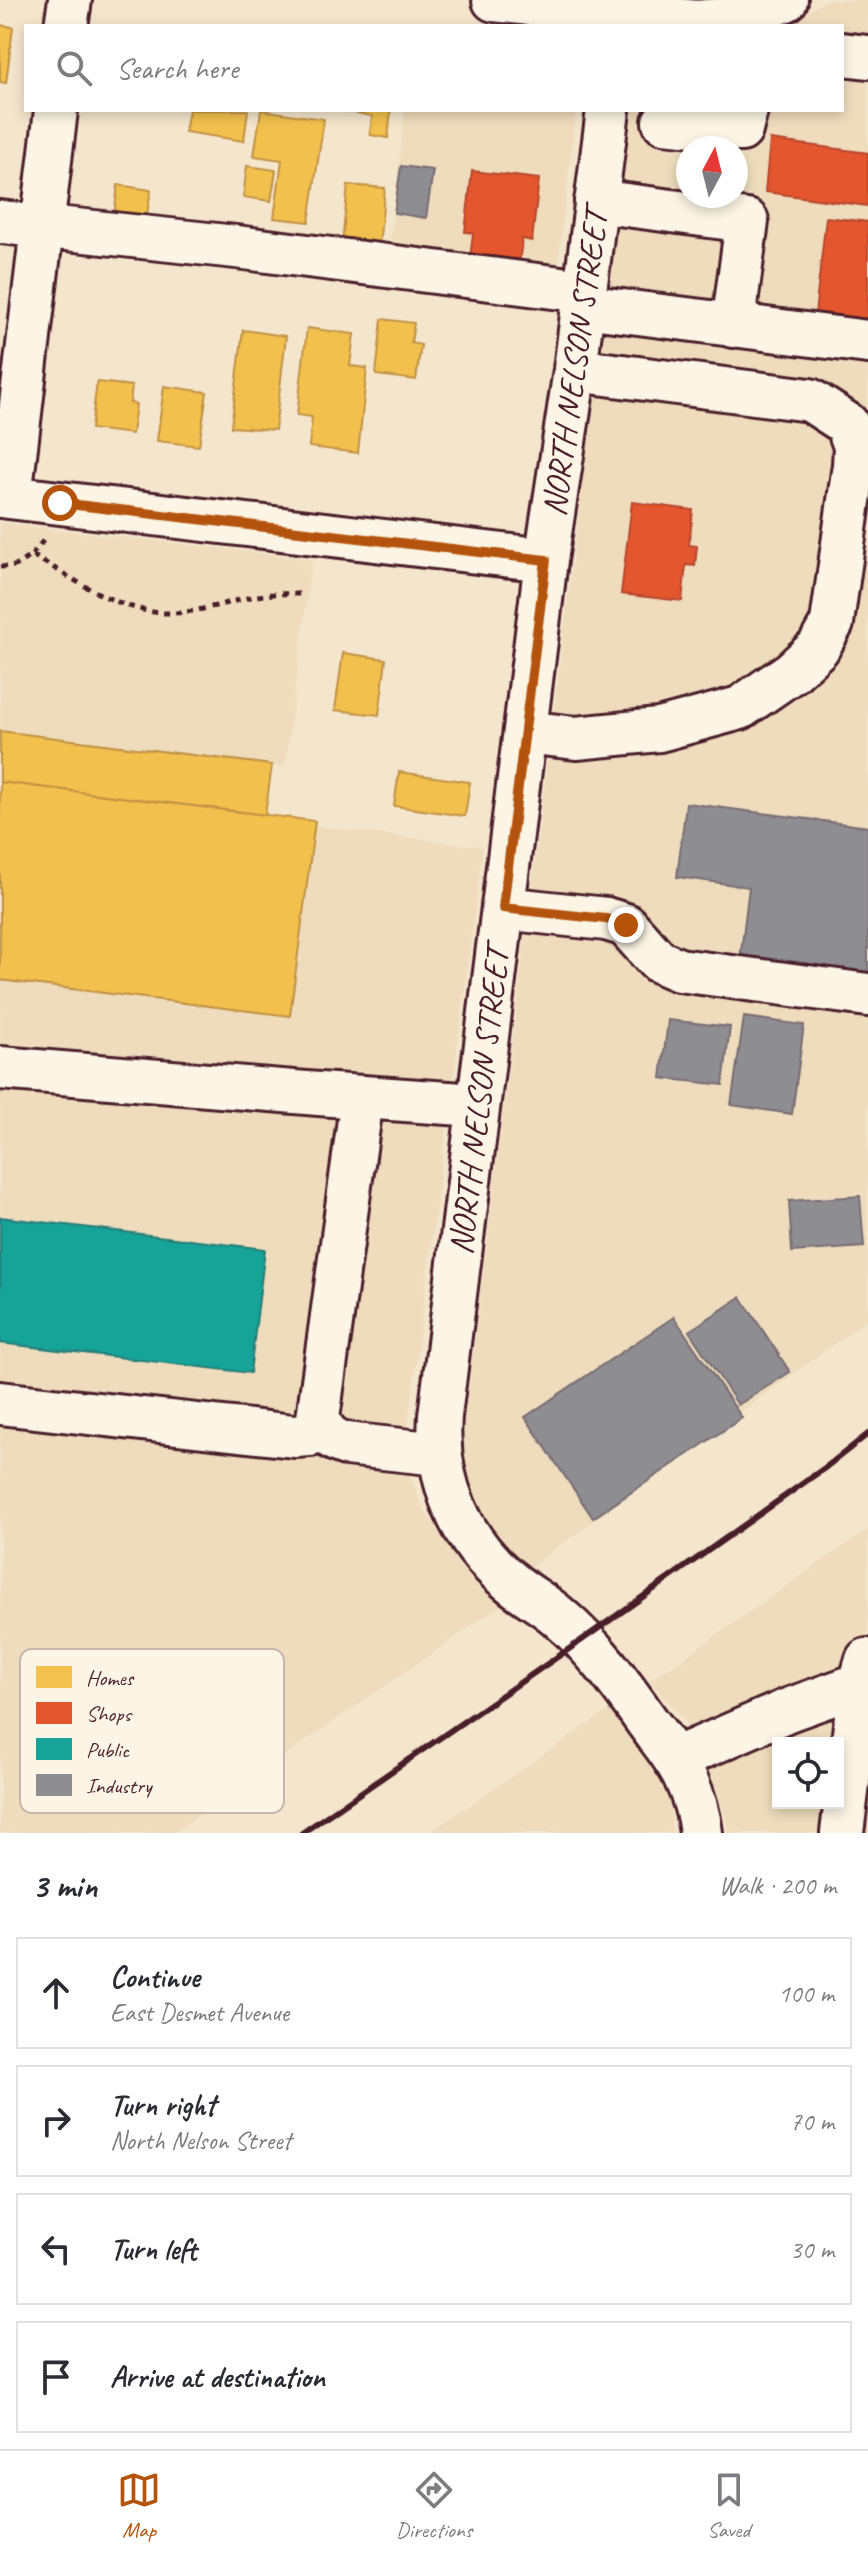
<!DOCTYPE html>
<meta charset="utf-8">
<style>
:root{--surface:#fff;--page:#f7f7f7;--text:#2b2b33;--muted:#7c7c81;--line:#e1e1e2;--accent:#b45309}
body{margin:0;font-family:Caveat,sans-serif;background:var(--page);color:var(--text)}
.controls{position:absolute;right:24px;bottom:24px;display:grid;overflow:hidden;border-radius:0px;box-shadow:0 4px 12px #0003}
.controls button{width:72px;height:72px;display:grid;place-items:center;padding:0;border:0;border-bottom:2px solid var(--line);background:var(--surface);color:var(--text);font:40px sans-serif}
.compass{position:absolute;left:676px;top:136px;width:72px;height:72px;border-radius:50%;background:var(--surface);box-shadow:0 4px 12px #0003;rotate:7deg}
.stop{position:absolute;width:24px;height:24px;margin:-18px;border:6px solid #b45309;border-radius:50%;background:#fff}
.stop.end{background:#b45309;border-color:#fff;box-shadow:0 2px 8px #0008}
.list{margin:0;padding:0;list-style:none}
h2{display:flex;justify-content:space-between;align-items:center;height:104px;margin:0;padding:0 32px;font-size:34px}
h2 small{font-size:26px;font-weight:400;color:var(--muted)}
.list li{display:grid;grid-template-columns:52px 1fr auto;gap:24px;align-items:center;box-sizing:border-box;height:112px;margin:0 16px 16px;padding:0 16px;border:2px solid var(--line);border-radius:0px}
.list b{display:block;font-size:30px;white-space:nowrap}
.list p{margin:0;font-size:26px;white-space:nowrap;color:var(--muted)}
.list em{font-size:26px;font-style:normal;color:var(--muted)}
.icon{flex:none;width:44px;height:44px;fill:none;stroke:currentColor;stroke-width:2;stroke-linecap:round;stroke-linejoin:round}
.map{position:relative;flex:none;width:868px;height:1833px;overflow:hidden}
.search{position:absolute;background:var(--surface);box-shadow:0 4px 12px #0003;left:24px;right:24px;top:24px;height:88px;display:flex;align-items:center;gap:20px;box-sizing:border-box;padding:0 28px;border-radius:0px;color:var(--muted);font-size:30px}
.sheet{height:616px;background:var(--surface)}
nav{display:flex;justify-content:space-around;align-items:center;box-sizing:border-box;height:112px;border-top:2px solid var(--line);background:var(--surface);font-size:22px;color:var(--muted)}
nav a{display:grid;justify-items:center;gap:4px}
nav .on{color:var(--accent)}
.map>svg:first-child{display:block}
.built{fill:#eedcbc;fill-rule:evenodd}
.homes{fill:#f2c14e;stroke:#c09044;stroke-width:2}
.shops{fill:#e4572e;stroke:#b6462d;stroke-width:2}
.public{fill:#17a398;stroke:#267b77;stroke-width:2}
.industry{fill:#8d8d92;stroke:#796c73;stroke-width:2}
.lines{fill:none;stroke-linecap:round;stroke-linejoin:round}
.minor-casing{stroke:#4a1f2b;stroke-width:48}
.path{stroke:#4a1f2b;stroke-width:5;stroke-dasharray:6 6;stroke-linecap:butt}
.minor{stroke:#fcf5e5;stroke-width:42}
.rail{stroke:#4a1f2b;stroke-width:6}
.route{stroke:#b45309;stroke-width:10}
.labels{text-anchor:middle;stroke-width:8;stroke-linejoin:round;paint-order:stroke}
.street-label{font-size:34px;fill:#4a1f2b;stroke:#fcf5e5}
.key{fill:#fcf5e5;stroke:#c7b5ad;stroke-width:2}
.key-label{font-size:22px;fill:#4a1f2b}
</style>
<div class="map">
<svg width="868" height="1833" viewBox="0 0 868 1833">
<rect width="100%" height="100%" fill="#f4e6cd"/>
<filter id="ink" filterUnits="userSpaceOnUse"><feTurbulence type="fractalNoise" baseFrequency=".0125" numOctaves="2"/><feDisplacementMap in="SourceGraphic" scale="16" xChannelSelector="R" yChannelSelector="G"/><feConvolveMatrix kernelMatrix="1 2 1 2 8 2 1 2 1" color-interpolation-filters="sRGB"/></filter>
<g filter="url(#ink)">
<path class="built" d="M826,0H868V1319L525,1571L510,1556L491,1531L475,1501L464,1465V1426L629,110H842V26H785ZM688,148H736V196H688Z
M405,110H576L557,272L389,253Z
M0,523L312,559L285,767L271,766L265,815L315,821V826L483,847L409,1417L408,1471L422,1506L459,1565L503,1604L173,1833H0Z
M868,1529V1833H729L727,1820L707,1762L684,1720L649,1679L678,1662ZM778,1743H838V1803H778Z
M609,1710L653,1765L670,1803L672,1833H429Z"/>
<path class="homes" d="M0,25L13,27L6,83L0,82Z
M189,110H248L244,141L185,132Z
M261,110L324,119L309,222L274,218L282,160L254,156Z
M339,110H391L388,138L370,135L372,116Z
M247,166L276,170L271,201L243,197Z
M118,185L151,190L145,227L113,223Z
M348,185L385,188L379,246L342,243Z
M382,319L414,323L411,343L421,345L416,380L376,375Z
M307,328L354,334L350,366L367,368L358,453L309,447L312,417L297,415Z
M243,330L286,336L275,430L231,427Z
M97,382L132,386L130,403L136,404L132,434L91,429Z
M164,386L207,392L199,446L157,441Z
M343,653L386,659L379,715L335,710Z
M0,731L272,765L265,815L0,782Z
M399,772L470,782L465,816L394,806Z
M0,782L315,821L290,1016L0,980Z"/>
<path class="shops" d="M770,140L868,153V206L765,192Z
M472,171L539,179L532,241L522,239L519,265L470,259L473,233L465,232Z
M826,217L868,222V337L813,331Z
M632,502L693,510L689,545L697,546L695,566L686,565L682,601L621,594Z"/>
<path class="public" d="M0,1217L265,1249L250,1373L0,1343Z"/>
<path class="industry" d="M401,166L433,170L426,218L394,213Z
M686,803L868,827V977L740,960L749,887L677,877Z
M744,1017L804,1025L792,1114L731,1105Z
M668,1020L730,1027L723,1085L661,1078Z
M860,1196L864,1247L792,1252L789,1201Z
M741,1297L790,1372L738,1405L689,1331Z
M674,1317L742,1418L593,1518L525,1417Z"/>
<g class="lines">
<g class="minor-casing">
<path id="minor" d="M494,0L696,22L743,18L786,0
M66,26L70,0
M842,54L868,57
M608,110L575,370L546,560L440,1416C435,1480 460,1541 511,1582C526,1595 545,1604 560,1618C593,1646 621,1684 646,1720C659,1738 674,1755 684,1775C692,1792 699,1814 701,1833
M664,122L741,130L746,110
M596,201L747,221L733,326
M0,222L236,247L585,291
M583,306L868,342
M0,496L546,560
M10,497L56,110
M525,732L576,738L659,730L740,708L792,672L818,648L832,623L854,465L855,446L847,424L810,400L575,370
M503,908L606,919L626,925L658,961L679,970L868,995
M0,1068L319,1094L477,1105
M362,1098L318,1418C324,1433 330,1439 346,1444L439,1454
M0,1403L294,1436L310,1435L323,1430
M675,1759L788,1710L860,1684
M842,1833L860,1684L867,1660"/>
</g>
<path class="path" d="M32,555L46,537
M0,567L15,566L32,555C74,579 123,615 173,613C204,612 234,599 264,595C276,593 289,594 301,594"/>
<use href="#minor" class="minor"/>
<path class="rail" d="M302,1833L582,1640L826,1467L868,1434"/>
</g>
</g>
<g class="lines" filter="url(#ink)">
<path class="route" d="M60,503L546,560L503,908L606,919L626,925"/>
</g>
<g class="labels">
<g class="street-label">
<text transform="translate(574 363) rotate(-82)" y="12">NORTH NELSON STREET</text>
<text transform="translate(478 1101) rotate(-83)" y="12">NORTH NELSON STREET</text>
</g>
</g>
<rect x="20" y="1649" width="264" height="164" rx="12" class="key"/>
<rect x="36" y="1666" width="36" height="22" fill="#f2c14e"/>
<rect x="36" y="1702" width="36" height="22" fill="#e4572e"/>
<rect x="36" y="1738" width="36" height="22" fill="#17a398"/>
<rect x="36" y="1774" width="36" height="22" fill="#8d8d92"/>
<g class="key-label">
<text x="86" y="1685">Homes</text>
<text x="86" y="1721">Shops</text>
<text x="86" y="1757">Public</text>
<text x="86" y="1793">Industry</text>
</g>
</svg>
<div class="controls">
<button><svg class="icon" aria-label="locate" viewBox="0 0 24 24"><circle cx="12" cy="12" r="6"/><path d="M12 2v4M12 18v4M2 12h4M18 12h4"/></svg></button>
</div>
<svg class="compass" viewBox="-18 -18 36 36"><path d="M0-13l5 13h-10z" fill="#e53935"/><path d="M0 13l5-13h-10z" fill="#7c7c81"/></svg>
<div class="stop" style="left:60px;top:503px"></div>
<div class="stop end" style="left:626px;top:925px"></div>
<div class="search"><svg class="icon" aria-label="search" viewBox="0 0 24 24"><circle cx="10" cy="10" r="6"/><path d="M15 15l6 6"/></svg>Search here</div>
</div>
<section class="sheet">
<h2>3 min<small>Walk · 200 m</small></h2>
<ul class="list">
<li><svg class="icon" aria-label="ahead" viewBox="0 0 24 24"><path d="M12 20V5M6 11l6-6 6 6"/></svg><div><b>Continue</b><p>East Desmet Avenue</p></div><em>100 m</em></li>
<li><svg class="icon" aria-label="right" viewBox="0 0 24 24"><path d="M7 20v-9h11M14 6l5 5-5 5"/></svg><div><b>Turn right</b><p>North Nelson Street</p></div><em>70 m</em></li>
<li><svg class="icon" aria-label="left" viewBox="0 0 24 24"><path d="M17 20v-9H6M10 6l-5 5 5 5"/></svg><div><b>Turn left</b></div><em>30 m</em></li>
<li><svg class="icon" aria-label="arrive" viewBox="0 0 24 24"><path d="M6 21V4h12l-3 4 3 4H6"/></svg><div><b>Arrive at destination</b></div></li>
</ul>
</section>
<nav>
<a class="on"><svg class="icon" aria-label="map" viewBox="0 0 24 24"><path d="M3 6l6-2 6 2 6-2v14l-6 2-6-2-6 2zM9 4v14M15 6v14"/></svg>Map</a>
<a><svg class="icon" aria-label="directions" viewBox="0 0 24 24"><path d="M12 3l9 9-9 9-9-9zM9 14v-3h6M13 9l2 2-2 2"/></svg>Directions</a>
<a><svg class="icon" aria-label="saved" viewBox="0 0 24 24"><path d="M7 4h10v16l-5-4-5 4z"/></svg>Saved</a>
</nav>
